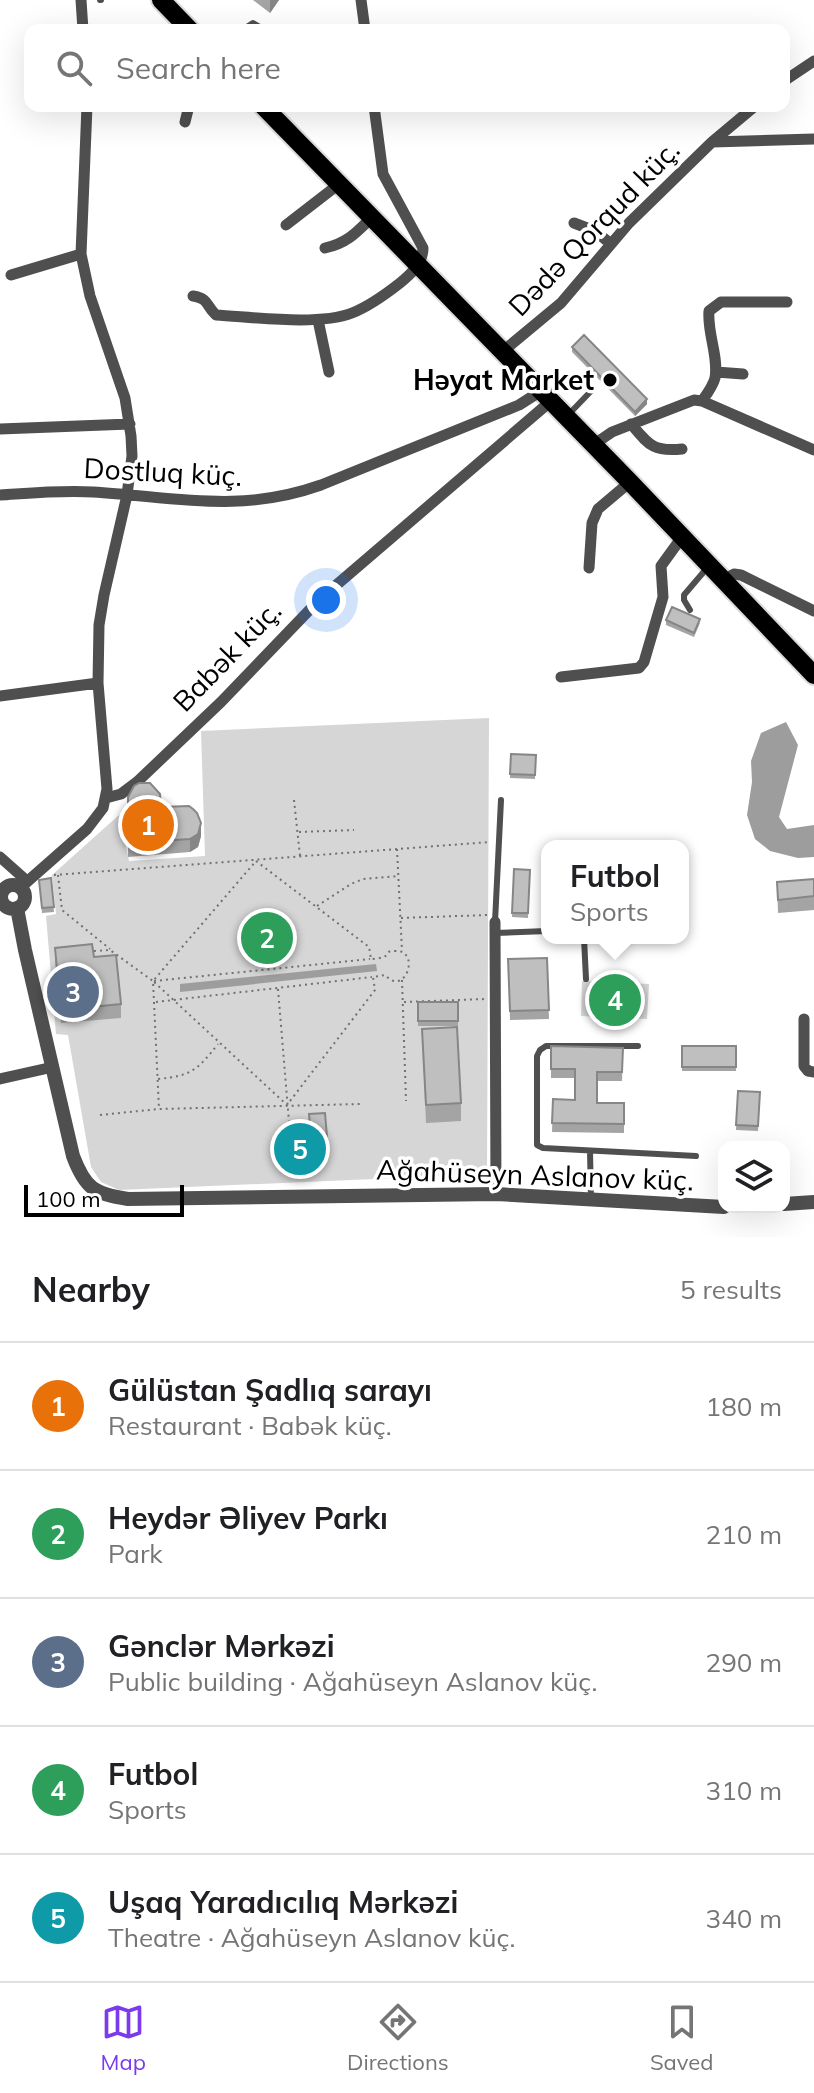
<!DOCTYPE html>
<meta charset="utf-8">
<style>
:root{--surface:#fff;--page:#f2f2f2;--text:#202124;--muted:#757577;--line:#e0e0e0;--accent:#7c3aed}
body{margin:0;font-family:Mulish,sans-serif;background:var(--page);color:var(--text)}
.controls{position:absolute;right:24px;bottom:24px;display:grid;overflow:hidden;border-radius:16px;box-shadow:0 8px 32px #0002}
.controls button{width:72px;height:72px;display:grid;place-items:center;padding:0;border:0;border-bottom:2px solid var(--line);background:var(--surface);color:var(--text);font:40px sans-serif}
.scale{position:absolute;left:24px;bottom:20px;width:160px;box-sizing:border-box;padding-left:8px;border:4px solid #000;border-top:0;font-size:22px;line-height:28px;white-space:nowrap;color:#000;-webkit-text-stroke:6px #fff;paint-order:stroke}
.you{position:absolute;left:326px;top:600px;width:28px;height:28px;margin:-20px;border:6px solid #fff;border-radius:50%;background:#1a73e8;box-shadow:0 0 0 12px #1a73e833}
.badge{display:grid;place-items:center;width:52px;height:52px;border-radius:50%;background:var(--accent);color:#fff;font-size:26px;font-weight:700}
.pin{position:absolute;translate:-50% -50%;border:4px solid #fff;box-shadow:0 2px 8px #0006}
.popup{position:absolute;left:541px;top:840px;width:148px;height:104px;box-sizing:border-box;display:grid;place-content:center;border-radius:16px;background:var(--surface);filter:drop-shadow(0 2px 6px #0005);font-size:26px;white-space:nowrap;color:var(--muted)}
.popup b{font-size:30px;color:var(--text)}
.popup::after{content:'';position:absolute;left:50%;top:100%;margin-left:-16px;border:16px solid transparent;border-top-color:var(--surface)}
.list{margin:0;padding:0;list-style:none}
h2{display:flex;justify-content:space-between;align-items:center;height:104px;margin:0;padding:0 32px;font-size:34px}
h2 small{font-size:26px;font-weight:400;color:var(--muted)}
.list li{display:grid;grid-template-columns:52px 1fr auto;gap:24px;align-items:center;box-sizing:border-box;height:128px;padding:0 32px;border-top:2px solid var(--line)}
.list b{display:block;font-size:30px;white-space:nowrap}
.list p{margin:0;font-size:26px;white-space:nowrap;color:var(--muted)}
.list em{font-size:26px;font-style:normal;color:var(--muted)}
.icon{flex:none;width:44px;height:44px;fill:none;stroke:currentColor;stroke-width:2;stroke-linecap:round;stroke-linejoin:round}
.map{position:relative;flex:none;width:814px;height:1237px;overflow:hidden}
.search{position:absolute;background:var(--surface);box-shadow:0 8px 32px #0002;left:24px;right:24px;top:24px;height:88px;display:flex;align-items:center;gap:20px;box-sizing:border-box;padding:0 28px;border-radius:16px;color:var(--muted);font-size:30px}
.sheet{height:744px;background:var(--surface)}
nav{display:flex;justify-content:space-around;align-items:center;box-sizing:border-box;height:112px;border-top:2px solid var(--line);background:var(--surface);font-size:22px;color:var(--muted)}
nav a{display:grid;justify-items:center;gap:4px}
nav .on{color:var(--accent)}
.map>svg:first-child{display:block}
.green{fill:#d6d6d6}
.water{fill:#9d9d9d}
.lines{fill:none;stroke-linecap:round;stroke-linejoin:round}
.primary-casing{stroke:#dbdbdb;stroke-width:22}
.path{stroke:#717171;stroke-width:2;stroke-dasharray:2 4;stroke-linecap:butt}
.service{stroke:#4f4f4f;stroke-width:6}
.minor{stroke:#4f4f4f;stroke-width:11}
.tertiary{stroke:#4f4f4f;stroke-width:14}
.primary{stroke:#000;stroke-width:18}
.wall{fill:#a4a4a4}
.shaded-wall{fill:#868686}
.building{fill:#bfbfbf;stroke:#868686;stroke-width:2}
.poi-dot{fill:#000;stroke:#fff;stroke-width:3}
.labels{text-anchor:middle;stroke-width:7;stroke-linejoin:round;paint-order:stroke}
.street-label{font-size:28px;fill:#000;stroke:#fff}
.poi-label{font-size:28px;font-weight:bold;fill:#000;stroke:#fff;text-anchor:end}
</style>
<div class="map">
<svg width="814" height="1237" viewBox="0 0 814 1237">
<rect width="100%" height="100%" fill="#fff"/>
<path class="green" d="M489,718L487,1174L119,1190L101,1182L91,1167L68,1035L56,1034L46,916L56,914L52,875L119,815L129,861L205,856L201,731Z
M582,981L649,984L647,1019L581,1016Z"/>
<path class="water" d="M786,722L798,745L779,817L787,829L814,825V857L798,858L770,851L755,839L747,815L752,782L751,761L761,733Z
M376,964L377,971L180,992V984Z"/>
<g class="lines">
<g class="primary-casing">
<path id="primary" d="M161,0L190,30
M263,106L630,482L814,675"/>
</g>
<path class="path" d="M294,800L300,856
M299,832L354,830
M397,849L402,951
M256,861L369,947L371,959C373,959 382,958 384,957C391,953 385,951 395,951C421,949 406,998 385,975L373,977L375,990L287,1105L153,981Z
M54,875L490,842
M58,875L62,910L110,949
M317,906L351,884L363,879L398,876
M401,918L487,915
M94,951L110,950L153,981L159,1109
M402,980L406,1101
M154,981L370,959
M278,989L290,1134
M156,1002L372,977
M404,1002L486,999
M158,1079C192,1076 198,1069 218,1044
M100,1115L159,1109L360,1104"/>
<path class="service" d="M100,0H101
M242,30L253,23L265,30
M569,414L593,389
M690,610L684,600V595L707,568
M495,922L501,800
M495,933L547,931
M584,938L586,979
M638,1046H546L540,1050L537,1056V1145L543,1148L696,1156
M590,1151L591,1199"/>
<path class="minor" d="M81,0L83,30
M361,0L365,30
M784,81L814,61
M185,122L189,106
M712,142L814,139
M574,223L595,231L611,244
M286,225L339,184
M325,248C347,243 356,233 372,217
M11,275L81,254
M193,296C210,299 205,305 216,315C253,317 319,326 352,313C370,306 386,294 400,283C411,274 423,263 423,248L383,174L374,106
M318,320L329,372
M502,352L561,303L629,223L712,142L755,106
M716,372L743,374
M702,401C707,394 713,386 715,378C719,357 707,333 709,311L721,302H787
M631,424C649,445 653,452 682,449
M0,429L130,424
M593,445L612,432L694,400L702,401L814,450
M0,495C31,493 62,490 93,492C176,497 239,514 321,485L519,405L541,391
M589,568L592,523L598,509L630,482
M723,580L734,574L741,575L814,611
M561,677L639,668L644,662L663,597L661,566L682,537
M0,696L98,683
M106,798L121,794L137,782L221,702L320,599L551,401
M0,857L27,881
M20,888L87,829L103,808L107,789L98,683L99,625L104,595L127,495L132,456L131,436L125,398L90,296L81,254L87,106
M495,922L496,1194
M804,1019V1066L808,1071L814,1072
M0,1079L53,1067"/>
<path class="tertiary" d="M1 897a12 12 0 1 1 24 0a12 12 0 1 1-24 0Z
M17,908L25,950L73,1156C85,1188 94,1194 128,1199L496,1194L724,1207
M784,1204L814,1202"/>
<use href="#primary" class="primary"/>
</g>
<path class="wall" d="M253,0H279L270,13Z
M572,347L647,404L635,416L572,352Z
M666,620L700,623L694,637L666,625Z
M511,754L536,755L535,779L510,778Z
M128,797L161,807L201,836L198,847L190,852L128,857Z
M514,869L530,870L528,918L512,917Z
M51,878L54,912L42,913L39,880Z
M814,879V910L778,913L777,882Z
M55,948L121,1004V1018L61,1023L55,961Z
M547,958L549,1019L510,1020L508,959Z
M418,1002H458V1026H418Z
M422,1029L461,1103V1121L426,1123Z
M551,1046L623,1048L622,1081H597V1103H624V1133L552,1132L553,1099L575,1100V1078H551Z
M682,1046H736V1071H682Z
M738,1091L760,1092L758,1131L736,1130Z
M309,1114L327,1137V1151H310V1158L295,1159L294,1127L309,1126Z"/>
<path class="shaded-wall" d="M270,0H279L270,13Z
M647,399V404L635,416V412Z
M201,823V836L198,847L190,852V839Z"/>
<path class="building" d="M584,335L647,399L635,412L572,347Z
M672,607L700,619L694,633L666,620Z
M511,754L536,755L535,775L510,774Z
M139,783H150L160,794L161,807L189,806L193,809L197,813L201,823L198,834L190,839L128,843V797L134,786Z
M514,869L530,870L528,913H512Z
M51,878L54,907L42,908L39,880Z
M814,879V896L778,900L777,882Z
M92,944L94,957L116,955L121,1004L61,1010L55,948Z
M547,958L549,1010L510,1011L508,959Z
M418,1002H458V1021H418Z
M457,1027L461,1103L426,1105L422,1029Z
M551,1046L623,1048L622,1072H597V1103H624V1124L552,1123L553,1099L575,1100V1069H551Z
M682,1046H736V1067H682Z
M738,1091L760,1092L758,1126L736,1125Z
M325,1113L327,1137L310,1138V1145H295L294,1127L310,1126L309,1114Z"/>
<circle class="poi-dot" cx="610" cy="380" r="8"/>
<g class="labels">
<g class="street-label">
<text transform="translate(594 228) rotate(-46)" y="10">Dədə Qorqud küç.</text>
<text transform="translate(163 472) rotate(3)" y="10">Dostluq küç.</text>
<text transform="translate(227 656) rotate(-46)" y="10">Babək küç.</text>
<text transform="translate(535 1175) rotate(2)" y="10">Ağahüseyn Aslanov küç.</text>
</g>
<g class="poi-label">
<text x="594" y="390">Həyat Market</text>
</g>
</g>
</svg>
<div class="controls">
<button><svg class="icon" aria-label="layers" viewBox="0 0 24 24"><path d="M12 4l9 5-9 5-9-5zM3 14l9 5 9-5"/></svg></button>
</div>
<div class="scale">100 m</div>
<div class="you"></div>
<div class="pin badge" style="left:148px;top:825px;background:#e8710a">1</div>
<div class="pin badge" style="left:267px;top:938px;background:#2e9e5b">2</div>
<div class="pin badge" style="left:73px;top:992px;background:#5c6f8a">3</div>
<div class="pin badge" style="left:615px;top:1000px;background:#2e9e5b">4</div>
<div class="popup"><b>Futbol</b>Sports</div>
<div class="pin badge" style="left:300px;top:1149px;background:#0f9aa8">5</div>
<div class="search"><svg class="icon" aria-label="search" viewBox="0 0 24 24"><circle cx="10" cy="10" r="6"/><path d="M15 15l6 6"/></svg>Search here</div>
</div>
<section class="sheet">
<h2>Nearby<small>5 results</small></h2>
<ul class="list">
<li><span class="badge" style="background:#e8710a">1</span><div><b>Gülüstan Şadlıq sarayı</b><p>Restaurant · Babək küç.</p></div><em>180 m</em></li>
<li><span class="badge" style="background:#2e9e5b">2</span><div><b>Heydər Əliyev Parkı</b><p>Park</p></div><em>210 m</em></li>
<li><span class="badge" style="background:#5c6f8a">3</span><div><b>Gənclər Mərkəzi</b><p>Public building · Ağahüseyn Aslanov küç.</p></div><em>290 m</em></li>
<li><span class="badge" style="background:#2e9e5b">4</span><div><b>Futbol</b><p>Sports</p></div><em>310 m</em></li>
<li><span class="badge" style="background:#0f9aa8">5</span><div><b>Uşaq Yaradıcılıq Mərkəzi</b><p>Theatre · Ağahüseyn Aslanov küç.</p></div><em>340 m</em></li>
</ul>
</section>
<nav>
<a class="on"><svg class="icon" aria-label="map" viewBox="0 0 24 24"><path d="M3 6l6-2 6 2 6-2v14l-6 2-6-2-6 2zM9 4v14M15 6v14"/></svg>Map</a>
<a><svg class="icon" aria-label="directions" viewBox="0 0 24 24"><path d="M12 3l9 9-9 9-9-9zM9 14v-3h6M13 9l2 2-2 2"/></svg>Directions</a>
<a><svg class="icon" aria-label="saved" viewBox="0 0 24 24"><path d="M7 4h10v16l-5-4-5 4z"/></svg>Saved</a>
</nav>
